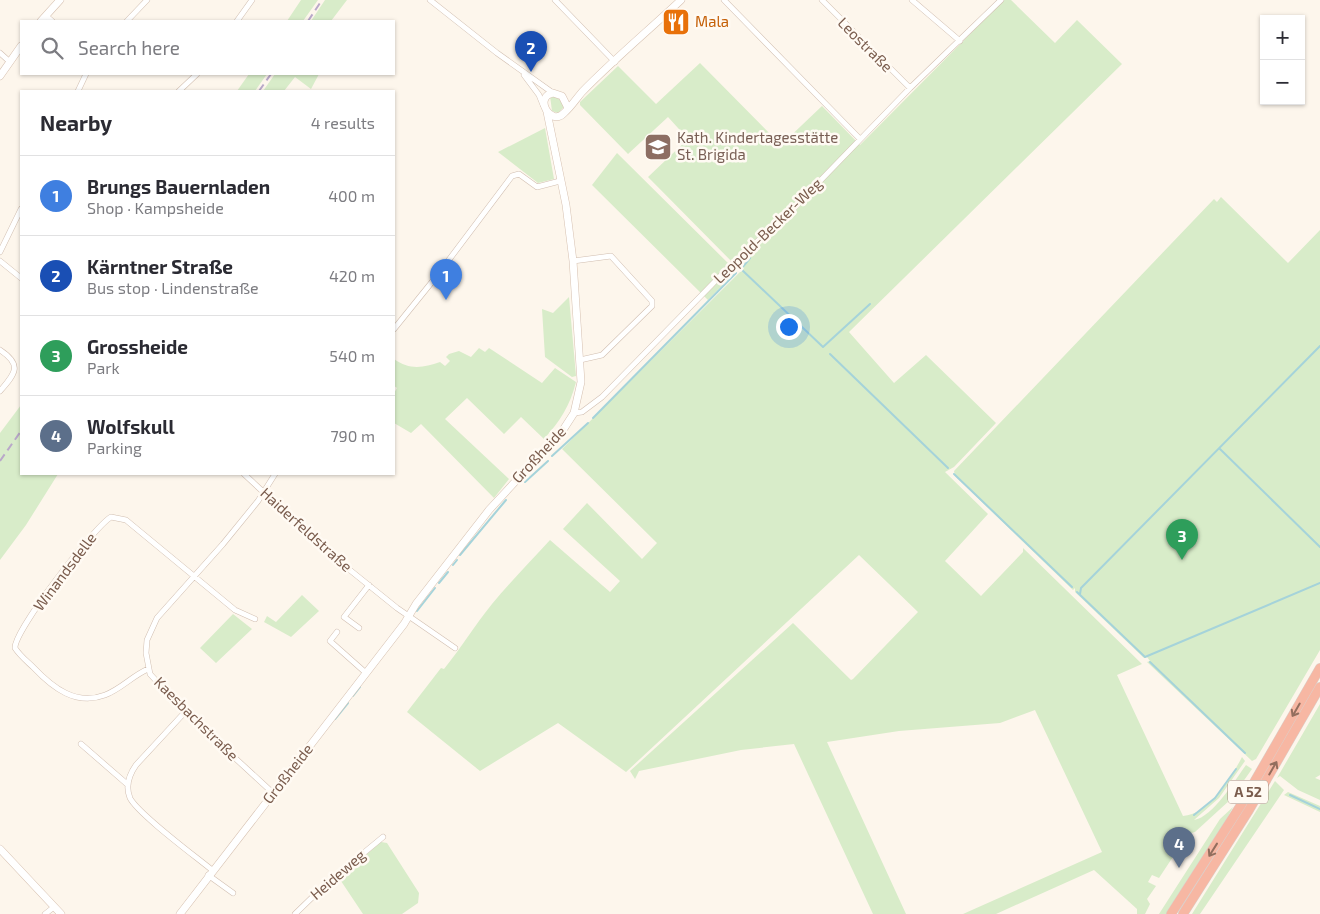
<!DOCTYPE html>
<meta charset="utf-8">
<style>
:root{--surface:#fff;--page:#f7f7f7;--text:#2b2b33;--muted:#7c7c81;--line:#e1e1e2;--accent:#e76f51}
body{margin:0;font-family:"Exo 2",sans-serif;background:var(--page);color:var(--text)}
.controls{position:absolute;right:15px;top:15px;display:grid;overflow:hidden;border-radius:0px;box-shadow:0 1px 4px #0004}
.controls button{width:45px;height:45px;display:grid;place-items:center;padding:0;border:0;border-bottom:1px solid var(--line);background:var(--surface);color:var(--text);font:25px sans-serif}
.you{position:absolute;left:788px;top:326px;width:18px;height:18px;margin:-12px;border:4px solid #fff;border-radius:50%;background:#1a73e8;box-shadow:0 0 0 8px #1a73e833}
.badge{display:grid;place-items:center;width:32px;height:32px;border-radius:50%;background:var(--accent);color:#fff;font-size:16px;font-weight:700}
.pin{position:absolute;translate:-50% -41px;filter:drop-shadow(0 1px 2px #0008)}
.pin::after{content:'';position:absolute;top:26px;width:18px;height:15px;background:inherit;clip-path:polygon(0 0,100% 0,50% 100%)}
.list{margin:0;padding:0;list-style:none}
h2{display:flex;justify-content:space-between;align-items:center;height:65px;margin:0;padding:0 20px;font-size:21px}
h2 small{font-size:16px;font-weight:400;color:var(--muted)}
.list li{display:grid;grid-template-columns:32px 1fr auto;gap:15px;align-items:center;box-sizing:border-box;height:80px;padding:0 20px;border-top:1px solid var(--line)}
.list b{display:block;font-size:19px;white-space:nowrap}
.list p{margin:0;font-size:16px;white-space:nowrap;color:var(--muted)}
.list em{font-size:16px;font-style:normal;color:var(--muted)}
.icon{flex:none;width:28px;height:28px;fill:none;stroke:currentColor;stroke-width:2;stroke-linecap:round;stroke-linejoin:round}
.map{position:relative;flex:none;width:1320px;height:914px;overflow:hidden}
.search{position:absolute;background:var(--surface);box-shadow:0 1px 4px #0004;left:20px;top:20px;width:375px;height:55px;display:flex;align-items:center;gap:12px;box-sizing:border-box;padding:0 18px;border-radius:0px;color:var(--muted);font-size:19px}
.panel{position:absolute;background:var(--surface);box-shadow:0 1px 4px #0004;left:20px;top:90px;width:375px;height:385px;border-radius:0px}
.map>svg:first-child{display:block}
.green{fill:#d8ecc9}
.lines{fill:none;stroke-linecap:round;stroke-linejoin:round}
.stream{stroke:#a5d3da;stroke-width:2}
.street-casing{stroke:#d1beb0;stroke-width:6}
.secondary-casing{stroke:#d6c0b0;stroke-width:8}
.highway-casing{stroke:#dad1cd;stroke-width:10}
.street{stroke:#fff;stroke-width:5}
.secondary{stroke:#fff;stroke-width:7}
.highway{stroke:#f7b7a3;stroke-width:9}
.rail{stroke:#b9a8c9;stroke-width:2;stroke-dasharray:8 5;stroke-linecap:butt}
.oneway{stroke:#936e5e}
.labels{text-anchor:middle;stroke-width:5;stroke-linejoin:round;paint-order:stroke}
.shield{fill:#fffaf3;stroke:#a28b7f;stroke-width:1}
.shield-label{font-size:14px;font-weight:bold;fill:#7a5c4d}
.food-label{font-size:15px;fill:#c56008;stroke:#fffaf3;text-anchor:start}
.street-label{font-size:15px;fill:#7a5c4d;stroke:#fffaf3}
.education-label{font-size:15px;fill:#785e54;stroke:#fffaf3;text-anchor:start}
</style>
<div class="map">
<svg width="1320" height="914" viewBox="0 0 1320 914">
<rect width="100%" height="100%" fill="#fdf6ec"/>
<path class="green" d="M301,0H318L303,21H287Z
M325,0H347L331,21H311Z
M1004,0H1011L1055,43L1077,20L1122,64L849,332L894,383L926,355L996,423L954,467L945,472L988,514L945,561L981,596L1023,552V548L1142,664L1117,675L1183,816C1210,814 1231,778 1242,757L1245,761L1219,798L1194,820C1213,817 1235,780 1246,765L1252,769L1230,800L1195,832L1188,834L1159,878L1152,875L1148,882L1156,886L1147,899L1150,904L1145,914H1137V909L1094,870L996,914H963L1102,852L1035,710L1000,723L899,731L827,742L906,914H873L794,744L741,750L639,771L635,779L630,771L793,623L851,680L853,679L918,612L859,555L626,772L558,723L480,771L407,712L441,668L444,669C461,648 475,625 492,604C510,582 531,561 550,540L610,592L620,581L563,529L587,503L642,559L657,543L562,449L741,271L648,177L688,139L668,117L628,154L580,105V102L618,66L656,104L700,63L781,145L822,106L860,145Z
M249,74H267L255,91H237Z
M275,74H319L311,89L295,77L284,91H263Z
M552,95L564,102V107L558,113L552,111L550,96Z
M545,128L554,179L538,183L498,152Z
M617,153L736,271L708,300L592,185Z
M1221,197L1288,263L1320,230V650L1256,759L1252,761L1147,662L1150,661L1147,657L1144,658L1075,592V588L1073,590L955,476L954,471L1214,199L1217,202Z
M569,297L576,376L572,377L545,357L542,309L553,313Z
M479,348L485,352L489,348L542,383L555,368L576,382C570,406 560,421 544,439L521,417L504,434L467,398L445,419L509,479L494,498L421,424L411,433L394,423V393L397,388L394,386V359C409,370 423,368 440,362L445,366L450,361L446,357L449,354L459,351L471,357Z
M21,405V474H58L26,525L0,560V433Z
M302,595L319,611L291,637L264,622L267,616L276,622Z
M233,614L252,629L216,663L200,648Z
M1320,704V775L1315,778L1320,780V800L1298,790L1280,776L1277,778Z
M1275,781L1284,790L1200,914H1192Z
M1288,792L1320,806V812L1284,795Z
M1233,807L1214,843L1167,914H1159L1220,819Z
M381,842L387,843L419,893L418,903L402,914H363L339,878Z"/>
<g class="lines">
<path class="stream" d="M750,258L741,269L823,347L870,304
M830,354L948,468
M593,418L736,273
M1220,449L1320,547
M552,456L588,423
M954,474L1072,587
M525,482L548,461
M460,555L506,500
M453,565L457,560
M439,583L448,572
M1077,592L1144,656
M1080,594L1081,588L1320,346
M417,611L435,588
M1145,657L1320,583
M1150,662L1245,753
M353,696L360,687
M335,719L348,703
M1290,795L1320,809
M1194,815L1215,798L1236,769"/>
<g class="street-casing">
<path id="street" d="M430,0L497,53L553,93
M555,0L615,62
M724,0L860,139
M822,0L910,88
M912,0L960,41
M46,16L52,21
M127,21L147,0
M237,21L252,0
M0,53L10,62
M524,75L539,95L543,105
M78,91L86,74
M179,91L197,74
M0,252L21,209
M0,261L21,278
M573,261L611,256L652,301V306L602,355L580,360
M394,329L436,277L512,176L519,174L537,187L560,181
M0,350C23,365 15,374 0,391
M574,413L582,412L602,397L732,264L788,214L910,88L1001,0
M244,474L330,554L397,608L455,648
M359,628L344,617L369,585
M337,632L330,641L366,673
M148,669C132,676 121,689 105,695C76,706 53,688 34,668C28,662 20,656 15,648C14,631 93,528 111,517L126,520L235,610L255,619
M185,712L136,765C129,775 125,786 130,798C138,814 195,856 212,870
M81,744L127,784
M273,793L185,712L150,674L146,653L147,640L157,618L223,544L258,501L275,474
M208,875L233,893
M45,914L54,907
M295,914L326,884L383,837"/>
</g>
<g class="secondary-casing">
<path id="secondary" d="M41,21L60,0
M0,76L21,46
M568,108L562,96L553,93C533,97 551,127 564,113C571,107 576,99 582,92C613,60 648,31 681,0
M0,849L61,914
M180,914L404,624L416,604L489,510L563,430L574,413L581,382L573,261L566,205L547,112"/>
</g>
<g class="highway-casing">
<path id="highway" d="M1171,914L1241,805L1320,668
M1183,914L1249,810L1320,687"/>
</g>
<use href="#street" class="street"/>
<use href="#secondary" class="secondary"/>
<use href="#highway" class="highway"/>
<path class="rail" d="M308,21L322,0
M259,91L271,74
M0,461L21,431"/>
</g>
<defs><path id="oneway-shaft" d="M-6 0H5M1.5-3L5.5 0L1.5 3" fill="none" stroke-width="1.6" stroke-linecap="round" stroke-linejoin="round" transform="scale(1.25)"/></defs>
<g class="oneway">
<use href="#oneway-shaft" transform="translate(1296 710) rotate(120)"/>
<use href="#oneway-shaft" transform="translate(1273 768) rotate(-60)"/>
<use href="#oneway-shaft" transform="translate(1213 850) rotate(122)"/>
</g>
<defs>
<g id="restaurant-square" transform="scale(1.4375)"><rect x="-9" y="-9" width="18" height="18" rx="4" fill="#e8710a" stroke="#fffaf3"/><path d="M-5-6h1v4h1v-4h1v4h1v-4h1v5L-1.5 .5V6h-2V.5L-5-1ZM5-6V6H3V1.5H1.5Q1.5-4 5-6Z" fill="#fff"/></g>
<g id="school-square" transform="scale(1.4375)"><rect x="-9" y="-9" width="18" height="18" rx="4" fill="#8d6e63" stroke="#fffaf3"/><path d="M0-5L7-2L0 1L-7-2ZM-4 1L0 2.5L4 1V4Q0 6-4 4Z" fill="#fff"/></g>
</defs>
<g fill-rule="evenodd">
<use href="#restaurant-square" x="676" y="22"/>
<use href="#school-square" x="658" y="147"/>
</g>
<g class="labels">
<rect class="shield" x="1228" y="780.5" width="40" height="23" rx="4"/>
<g class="shield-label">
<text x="1248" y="797">A 52</text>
</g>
<g class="food-label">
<text x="695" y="27">Mala</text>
</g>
<g class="street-label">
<text transform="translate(865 45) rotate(45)" y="5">Leostraße</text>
<text transform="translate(768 231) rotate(-44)" y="5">Leopold-Becker-Weg</text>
<text transform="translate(539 455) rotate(-47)" y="5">Großheide</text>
<text transform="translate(306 530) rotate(42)" y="5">Haiderfeldstraße</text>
<text transform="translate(65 572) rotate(-53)" y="5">Winandsdelle</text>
<text transform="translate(196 719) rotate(45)" y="5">Kaesbachstraße</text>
<text transform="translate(288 774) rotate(-52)" y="5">Großheide</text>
<text transform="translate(338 875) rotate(-41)" y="5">Heideweg</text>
</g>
<g class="education-label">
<text x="677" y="143">Kath. Kindertagesstätte<tspan x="677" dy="17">St. Brigida</tspan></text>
</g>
</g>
</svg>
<div class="controls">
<button>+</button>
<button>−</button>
</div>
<div class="you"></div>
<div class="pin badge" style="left:446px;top:300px;background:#3f7fe0">1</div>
<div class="pin badge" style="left:531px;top:72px;background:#1a4fb4">2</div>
<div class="pin badge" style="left:1182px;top:560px;background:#2e9e5b">3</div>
<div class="pin badge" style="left:1179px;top:868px;background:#5c6f8a">4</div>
<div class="search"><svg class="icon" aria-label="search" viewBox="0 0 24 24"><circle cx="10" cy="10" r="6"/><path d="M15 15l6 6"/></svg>Search here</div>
<section class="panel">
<h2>Nearby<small>4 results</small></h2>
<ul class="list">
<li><span class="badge" style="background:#3f7fe0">1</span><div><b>Brungs Bauernladen</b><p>Shop · Kampsheide</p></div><em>400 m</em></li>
<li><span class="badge" style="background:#1a4fb4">2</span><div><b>Kärntner Straße</b><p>Bus stop · Lindenstraße</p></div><em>420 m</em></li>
<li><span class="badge" style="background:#2e9e5b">3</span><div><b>Grossheide</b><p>Park</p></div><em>540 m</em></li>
<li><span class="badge" style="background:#5c6f8a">4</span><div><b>Wolfskull</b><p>Parking</p></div><em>790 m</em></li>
</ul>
</section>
</div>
